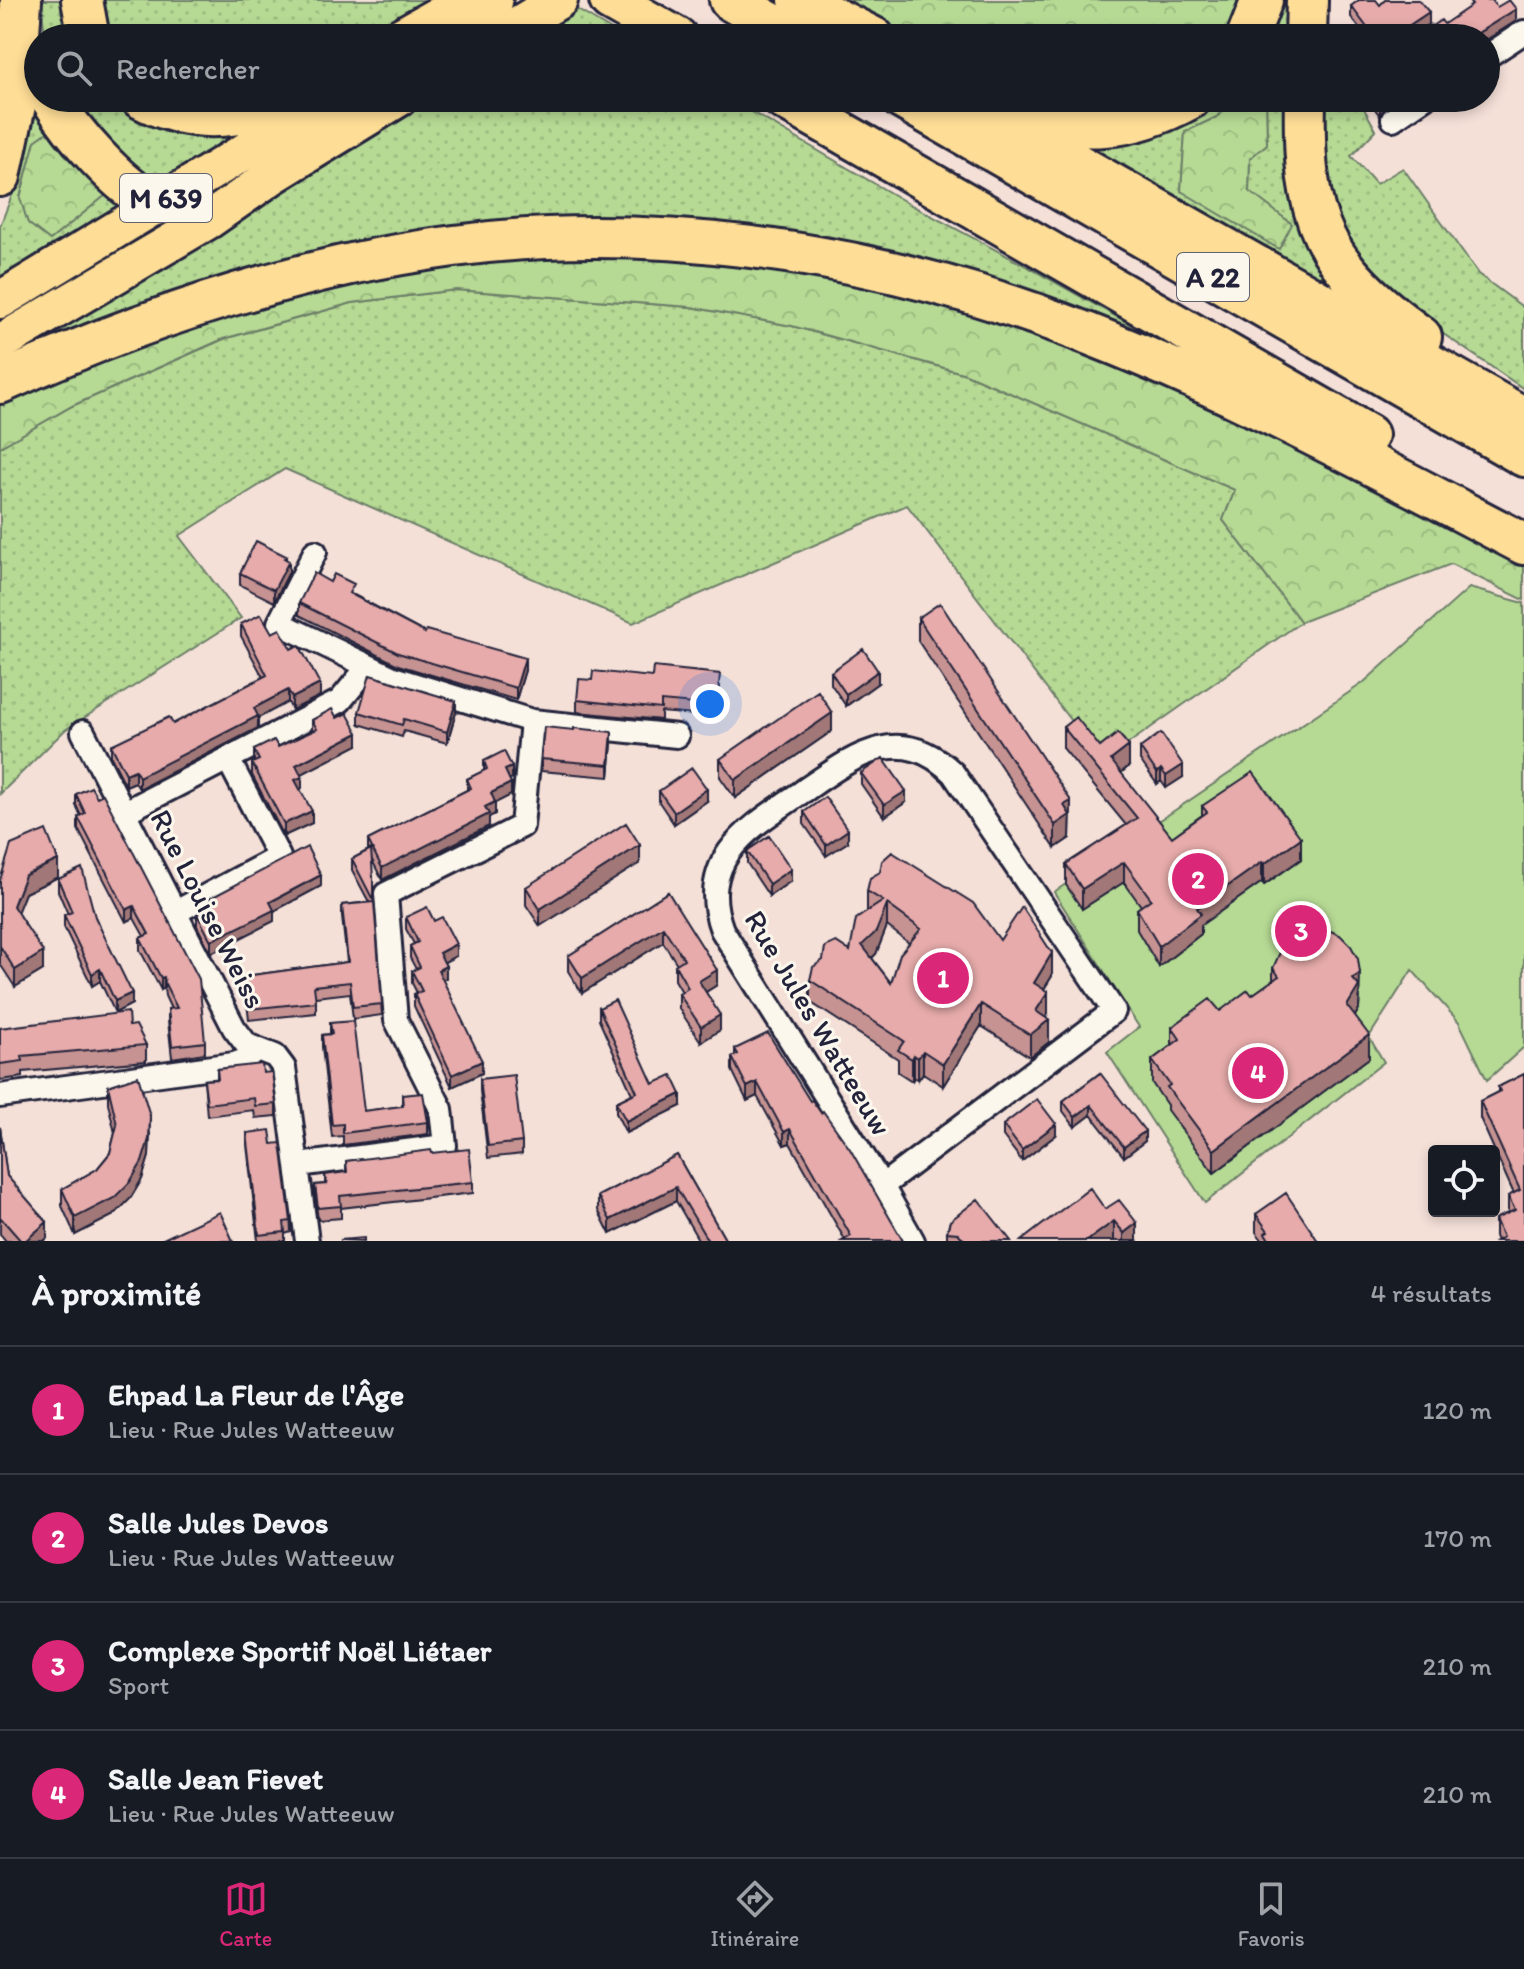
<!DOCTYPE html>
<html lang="fr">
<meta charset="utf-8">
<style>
:root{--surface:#171b24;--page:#20242c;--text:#f1f3f6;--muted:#9ea1a6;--line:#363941;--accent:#db2777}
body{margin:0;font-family:Itim,sans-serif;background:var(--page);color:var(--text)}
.controls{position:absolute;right:24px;bottom:24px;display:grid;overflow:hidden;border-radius:8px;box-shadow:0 4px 12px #0003}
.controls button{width:72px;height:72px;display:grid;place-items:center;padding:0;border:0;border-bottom:2px solid var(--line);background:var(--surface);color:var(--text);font:40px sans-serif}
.you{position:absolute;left:710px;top:704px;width:28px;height:28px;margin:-20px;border:6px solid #fff;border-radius:50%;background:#1a73e8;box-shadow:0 0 0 12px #1a73e833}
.badge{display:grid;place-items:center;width:52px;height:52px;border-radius:50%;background:var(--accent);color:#fff;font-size:26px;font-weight:700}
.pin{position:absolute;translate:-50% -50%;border:4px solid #fff;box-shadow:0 2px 8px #0006}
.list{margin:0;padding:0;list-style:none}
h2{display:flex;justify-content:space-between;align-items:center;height:104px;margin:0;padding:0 32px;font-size:34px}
h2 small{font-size:26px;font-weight:400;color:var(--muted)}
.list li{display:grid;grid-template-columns:52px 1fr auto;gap:24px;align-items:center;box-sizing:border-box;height:128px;padding:0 32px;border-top:2px solid var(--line)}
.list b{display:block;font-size:30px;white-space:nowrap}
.list p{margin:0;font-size:26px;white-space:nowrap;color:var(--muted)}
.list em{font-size:26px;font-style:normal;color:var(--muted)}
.icon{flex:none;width:44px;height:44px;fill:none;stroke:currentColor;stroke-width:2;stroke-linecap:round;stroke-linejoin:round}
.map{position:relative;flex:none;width:1524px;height:1241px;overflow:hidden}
.search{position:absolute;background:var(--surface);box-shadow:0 4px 12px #0003;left:24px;right:24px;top:24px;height:88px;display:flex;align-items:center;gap:20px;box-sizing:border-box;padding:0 28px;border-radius:44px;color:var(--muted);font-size:30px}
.sheet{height:616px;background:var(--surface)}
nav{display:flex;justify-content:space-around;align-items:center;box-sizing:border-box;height:112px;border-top:2px solid var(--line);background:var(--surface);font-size:22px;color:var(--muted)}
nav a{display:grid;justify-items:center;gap:4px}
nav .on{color:var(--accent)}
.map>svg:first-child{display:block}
.green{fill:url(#green-dots);stroke:#6c7e68;stroke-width:2}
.forest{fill:url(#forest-crowns);stroke:#6c7e68;stroke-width:2}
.pitch{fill:#b6da94;stroke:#6c7e68;stroke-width:2}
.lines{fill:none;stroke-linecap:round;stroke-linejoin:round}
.minor-casing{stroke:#22223b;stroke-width:28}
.trunk-casing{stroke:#22223b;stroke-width:42}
.motorway-casing{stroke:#22223b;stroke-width:46}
.minor{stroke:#fbf7ec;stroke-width:22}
.trunk{stroke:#fedd96;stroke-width:36}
.motorway{stroke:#fedd96;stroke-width:40}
.wall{fill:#c69392;stroke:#22223b;stroke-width:2;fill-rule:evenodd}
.shaded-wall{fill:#a17877;stroke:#22223b;stroke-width:2}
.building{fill:#e6abaa;stroke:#22223b;stroke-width:2;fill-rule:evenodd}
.labels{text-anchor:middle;stroke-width:6;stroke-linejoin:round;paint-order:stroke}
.shield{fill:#fbf7ec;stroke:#636270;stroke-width:2}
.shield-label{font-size:28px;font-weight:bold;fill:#22223b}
.street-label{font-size:30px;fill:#22223b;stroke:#fbf7ec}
</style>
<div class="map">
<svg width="1524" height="1241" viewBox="0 0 1524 1241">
<defs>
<pattern id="green-dots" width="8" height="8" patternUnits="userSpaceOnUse" patternTransform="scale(2)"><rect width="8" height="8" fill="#b6da94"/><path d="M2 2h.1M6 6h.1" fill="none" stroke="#9cbb80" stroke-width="1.8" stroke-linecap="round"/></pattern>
<pattern id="forest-crowns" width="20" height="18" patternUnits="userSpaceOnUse" patternTransform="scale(2)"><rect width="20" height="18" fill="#b6da94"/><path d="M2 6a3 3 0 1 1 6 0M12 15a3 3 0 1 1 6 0" fill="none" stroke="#9cbb80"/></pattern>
</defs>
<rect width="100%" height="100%" fill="#f5e0d8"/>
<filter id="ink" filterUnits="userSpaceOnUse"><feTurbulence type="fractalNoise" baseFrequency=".0125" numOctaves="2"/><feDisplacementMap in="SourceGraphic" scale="16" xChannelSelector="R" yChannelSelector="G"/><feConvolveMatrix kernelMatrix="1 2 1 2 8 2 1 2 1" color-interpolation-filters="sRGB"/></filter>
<g filter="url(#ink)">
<path class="green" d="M41,0H70L77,38H45Z
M96,0H442L378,38H107Z
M1273,0H1298L1297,38H1257Z
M576,9L625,38H529Z
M65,98H118L138,110L247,130L149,190Z
M430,98H728L911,205L1026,266L1181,353L701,227L0,369V359Z
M1205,98H1238L1217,117L1185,132L1181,191L1292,224L1249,192L1250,158L1267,144L1266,98H1295L1342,300L1088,155L1097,137Z
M1317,98H1358L1376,130L1351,156L1376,184L1403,168L1478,274L1524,308V389L1379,290L1333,225Z
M34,104L52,129L35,141L20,197L28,223L50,240L112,190L125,203L0,279V226L16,185Z
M456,290L691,307L792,326L966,374L1235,490L1223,520L1301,622L1102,762L907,505L633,623L285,469L179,536L241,618L65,730L0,794V447L72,406L224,339L352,303Z"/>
<path class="forest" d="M838,0H1246L1227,38H905Z
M1011,98H1159L1098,114Z
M1238,98H1266L1267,144L1250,158L1249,191L1292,224L1279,249L1181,191L1185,132L1217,117Z
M52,129L112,190L50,240L28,223L20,198L35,141Z
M567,252L740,262L944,302L1130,365L1524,561V600L1451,564L1301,622L1223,520L1235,490L966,374L792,326L691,307L456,290L352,303L223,339L72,406L0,447V400L85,363L285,295L441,265Z"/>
<path class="pitch" d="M1469,588L1524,603V1047L1487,1080L1459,1022L1412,970L1369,1037L1384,1062L1205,1203L1107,1052L1139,1027L1054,892L1363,683Z"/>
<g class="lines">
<g class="minor-casing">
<path id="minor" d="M1486,57L1524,32
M1393,119L1424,98
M315,552L279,623L393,678L532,721L677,736
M83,732L234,1028L247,1045L275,1056L284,1068L307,1241
M125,812L340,701L368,667
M176,912L279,857L228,759
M0,1096L234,1064L245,1060L255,1049
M298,1165L445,1146L441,1109L396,1020L386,894L522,826L532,721
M882,1186L1114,1011L953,773C898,720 852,758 802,792C751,827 695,858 722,930L882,1186L913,1241"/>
</g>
<g class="trunk-casing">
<path id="trunk" d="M496,38L559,0
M0,300L333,98
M0,343L209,220L272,176L399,98"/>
</g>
<g class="motorway-casing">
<path id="motorway" d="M82,0L89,38
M610,0L677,38
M730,0L797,38
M799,0L874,38
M402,38L441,16L492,2
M1247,38L1262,0
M1306,38L1307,0
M51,98C74,135 117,184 155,205
M141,98C191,125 241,120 292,98
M782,98L1368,435
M901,98L1524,456
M961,98L1524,418
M1305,98C1302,221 1321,264 1421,337
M1015,110C1077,136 1132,131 1191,98
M0,176L15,105L21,0
M0,383C144,318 297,267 454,246C645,221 854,250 1035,314C1205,374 1365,461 1524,544"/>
</g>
<use href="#minor" class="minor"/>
<use href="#trunk" class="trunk"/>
<use href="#motorway" class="motorway"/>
</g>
<path class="wall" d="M1380,5L1429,24L1367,38L1351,17V6Z
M1367,98H1399L1385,107L1380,116Z
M286,559L289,572L274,602L240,585V573Z
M354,595L425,633L525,670L516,700L398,665L299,615V603Z
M918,618L1071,801L1070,838L1055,848L918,641Z
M241,624L272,633L291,649L320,696L292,710L288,702L258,718V728L139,789L135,782L126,786L111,757V745L173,724L263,677L241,636Z
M831,672L878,683L846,706L831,684Z
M592,680L720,686L717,717L661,712V720L577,712V700Z
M359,712H456L447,743L404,731L402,737L359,724Z
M337,718L358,745L301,774L302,788L300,789L312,823L284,836L252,775V763L254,762V750L278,747L312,731V720Z
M1063,727L1100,747L1129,766L1121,773L1172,837L1202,815V806L1301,859L1264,885L1262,882L1201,925V934L1159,967L1137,930V909L1141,906L1124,882L1082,909L1066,885V864L1126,825L1063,748Z
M832,731L735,798L720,777V759Z
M612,743L609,777L541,771V759Z
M1140,748L1183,777L1166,788L1161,781L1157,784L1140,760Z
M484,761L512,778L509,780L511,795L495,803V814L489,817V826L382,880L371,858L382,1015L353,1019L350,993L316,997V1013L249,1020L245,987V976L347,962L342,917V905L369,902L352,870V859L368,850V840L467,790V779L484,771Z
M861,773L906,802L884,817L861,784Z
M659,791L707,801L674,824L659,802Z
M76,794L205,1042V1053L172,1058L168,1021V1009H171L165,996L164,988L161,990L140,950V938L144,936L134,918L126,922L78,829V817L81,816L76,805Z
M804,812L848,842L826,856L804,824Z
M747,851L791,881L769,896L747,863Z
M640,863L540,926L526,905V887Z
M58,877L25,893L17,912L43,970L15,987L0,964V880Z
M58,879L95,917L132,1004L115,1013L100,981L92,986L64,927V915L68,914L58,891Z
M321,886L274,911V921L211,953L197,926V914L207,909V900Z
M867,891L1000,940L1052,976L1044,989L1048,1014L1046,1018L1049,1042L1030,1057L981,1026L943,1086L923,1073L918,1080L914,1077L912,1081L898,1072V1059L810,1002V980L850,951L867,912ZM887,926L909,943L891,983L872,958L876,954Z
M668,892L717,985L706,992L720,1030L701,1042L679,1009V994L682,992L675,980V965L677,964L663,942L582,993L568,971V956Z
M406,917L434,921L456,956L444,962L446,978L442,980L482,1073L452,1087L414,1006V994L417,993L412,983V971L416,969L410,958V946L414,944L406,929Z
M1273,968L1360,996L1359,1009L1355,1016L1369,1058L1214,1173L1167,1110V1105L1152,1083V1060L1172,1045V1027L1220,1011L1252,995L1273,980Z
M599,1008L653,1084L681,1106L626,1133L616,1113V1102L632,1094L599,1020Z
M330,1023L364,1111L402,1106V1095L428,1122V1134L343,1145V1136L332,1137L322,1047V1035L330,1034Z
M129,1026L146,1045V1061L23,1072V1077L0,1080V1028Z
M735,1049L810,1101L903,1241L845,1240L790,1143L784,1145L757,1096L747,1101L732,1070V1057L735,1055Z
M217,1069L263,1073L276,1104V1116L255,1118L254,1110L207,1116L204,1080L217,1079Z
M1100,1073L1145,1141L1124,1157L1091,1115L1075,1127L1063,1111V1101Z
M1524,1074V1241H1497L1495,1236V1219L1508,1213V1196L1514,1194L1480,1118V1101L1498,1092V1087Z
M480,1079L522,1142V1154L488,1158L480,1091Z
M108,1086L150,1133L149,1156L142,1179L130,1199L114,1215L75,1235L62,1206V1189L97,1169L110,1153L115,1133L108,1103Z
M1003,1125L1056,1135L1022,1161L1003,1136Z
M0,1127L7,1176L47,1238L44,1241H6L0,1234Z
M247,1133L272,1144L290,1211L291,1232L285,1234V1241H258L247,1145Z
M432,1153L473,1182V1193L341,1208V1218L318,1220L315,1197V1185L325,1184V1175L346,1172V1161Z
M677,1155L726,1241H699L676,1201L610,1234L598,1210V1196Z
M1105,1209L1137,1241H1021Z
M1256,1214L1318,1241H1263L1256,1232Z
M950,1221L1011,1241H947V1232Z"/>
<path class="shaded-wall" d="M1516,9V21L1486,40V38H1476L1478,33Z
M1429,12V24L1408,38H1390Z
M1384,98H1399L1385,107L1380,116V105Z
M286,556V567L289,561V572L274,602V590Z
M525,658V670L516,700V688Z
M878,671V683L846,706V694Z
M320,684V696L292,710V698Z
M288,690V702L258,718V728L139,789V777L254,708Z
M456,701V712L447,743V732Z
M832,713V731L735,798V780Z
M612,732V743L609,777V765Z
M358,733V745L296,777V765Z
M1129,746V766L1111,781V760Z
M1183,765V777L1166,788V776Z
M512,767V778L505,782V770Z
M1161,769V781L1157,784V773Z
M135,770V782L126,786V774Z
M302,777V788L295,792V780Z
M511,783V795L495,803V814L489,817V826L382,880V868L491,793Z
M707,789V801L674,824V812Z
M906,791V802L884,817V805Z
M1071,801L1070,838L1055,848V825L1064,805Z
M312,811V823L284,836V824Z
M848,830V842L826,856V845Z
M1301,838V859L1264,885V864Z
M640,845V863L540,926V909Z
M58,860V877L25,893L13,923V906L25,875Z
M1124,862V882L1082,909V889Z
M1262,862V882L1201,925V934L1159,967V946L1197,908Z
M791,869V881L769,896V884Z
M321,875V886L274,911V921L211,953V941L270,902Z
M887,904V926L876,954L862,967V945Z
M134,906V918L126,922V910Z
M663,927V942L582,993V978Z
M456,944V956L439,965V953Z
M43,952V970L15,987V970Z
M1052,953V976L1034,1005V983Z
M446,966V978L438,982V970Z
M100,969V981L92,986V974Z
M717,970V985L699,996V981Z
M1360,973L1359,1009L1347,1029V1006L1353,979Z
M164,977V988L161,990V978Z
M1048,992V1014L1040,1027L1049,1020V1042L1030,1057V1035L1036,1011Z
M132,993V1004L115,1013V1001Z
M981,1004V1026L943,1086V1064Z
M720,1015V1030L701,1042V1027Z
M1369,1035V1058L1214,1173V1150Z
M923,1051V1073L918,1080V1058Z
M914,1055V1077L912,1081V1059Z
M482,1061V1073L452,1087V1075Z
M757,1082V1096L747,1101V1087Z
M681,1094V1106L626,1133V1121Z
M1091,1105V1115L1075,1127V1117Z
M150,1116L149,1156L142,1179L130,1199L114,1215L75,1235V1218Z
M1056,1124V1135L1022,1161V1150Z
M790,1129V1143L784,1145V1132Z
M1145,1131V1141L1124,1157V1147Z
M676,1187V1201L610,1234V1220Z
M1114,1221V1241H1087Z
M47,1222V1238L44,1241H25Z
M1137,1223V1241H1124V1233Z"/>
<path class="building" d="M1359,0H1376L1380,5L1385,0H1419L1429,12L1390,38H1367L1372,34L1351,6Z
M1474,0H1492L1497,7L1509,0L1516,9L1478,33L1476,38H1433L1426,30L1441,20L1444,24L1472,5L1470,3Z
M1375,98H1384L1380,105Z
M256,541L286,556L284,558L289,561L274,590L240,573Z
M314,573L330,582L334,574L354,584L349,593L425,633L426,630L525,658L516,688L398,653L299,603Z
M940,603L1071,801L1064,805L1070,815L1055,825L918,618Z
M261,614L272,633L280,629L291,649L299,645L320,684L292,698L288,690L254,708L258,716L139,777L135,770L126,774L111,745L169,717L173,724L267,675L241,624Z
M863,649L878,671L846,694L831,672Z
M653,667L720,674L717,706L661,701V709L577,700L579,679L592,680L593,671L652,677Z
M370,675L456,701L447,732L404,719L402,725L359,712Z
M818,691L832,713L735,780L720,759Z
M332,709L337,718L347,713L358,733L296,765L302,777L295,780L312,811L284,824L252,763L259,760L254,750L274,740L278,747L317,729L312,720Z
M1076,717L1100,747L1118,733L1129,746L1111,760L1172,837L1207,812L1202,806L1253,772L1301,838L1264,864L1262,862L1197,908L1201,914L1159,946L1137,909L1151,899L1124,862L1082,889L1066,864L1137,818L1063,727Z
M544,727L574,730V728L612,732L609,765L541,759Z
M1161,733L1183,765L1166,776L1161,769L1157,773L1140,748Z
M504,751L512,767L505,770L511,783L491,793L495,802L485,807L489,814L382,868L368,840L471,788L467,779L487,769L484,761Z
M883,758L906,791L884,805L861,773Z
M692,768L707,789L674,812L659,791Z
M91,787L97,797L103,794L199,979L205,1042L172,1046L168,1009L177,1008L165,984L164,977L161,978L140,938L149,934L134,906L126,910L78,817L85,813L76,794Z
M825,797L848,830L826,845L804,812Z
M626,823L640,845L540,909L526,887Z
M46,830L58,860L25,875L13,906L43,952L15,970L0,946V880L11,845Z
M769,836L791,869L769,884L747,851Z
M307,847L321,875L270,902L274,910L211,941L197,914L210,907L207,900Z
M371,849L373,877V900L352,859Z
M892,852L973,903L1000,940L1022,907L1052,953L1034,983L1048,992L1036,1011L1049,1020L1030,1035L981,1004L943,1064L923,1051L918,1058L914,1055L912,1059L898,1050L904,1041L810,980L813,967L823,960L825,947L836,942L850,951L856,919L883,901L867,891L870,878L880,872L882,861ZM887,904L921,929L900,954L891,983L862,945L876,932Z
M82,868L95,917L132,993L115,1001L100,969L92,974L64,915L72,912L58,879Z
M668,892L717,970L699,981L720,1015L701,1027L679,994L688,988L675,965L684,959L663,927L582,978L568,956Z
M374,902L382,1004L353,1007L350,982L314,986L316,1002L249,1009L245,976L348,962L342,905Z
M427,907L434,921L442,917L456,944L439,953L446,966L438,970L482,1061L452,1075L414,994L422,991L412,971L420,967L410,946L418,942L406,917Z
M1326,929L1340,935L1351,946L1358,959L1360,973L1353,979L1359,986L1347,1006L1369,1035L1214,1150L1167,1087L1170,1085L1152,1060L1180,1039L1172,1027L1210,999L1220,1011L1248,990L1252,995L1279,976L1273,968L1281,950L1301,932Z
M615,1000L653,1084L672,1075L681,1094L626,1121L616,1102L637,1092L599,1008Z
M128,1012L129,1026L136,1025L146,1045L22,1056L23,1061L0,1064V1028Z
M353,1021L364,1111L403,1106L402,1095L423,1093L428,1122L343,1133V1124L332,1125L322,1035L332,1034L330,1023Z
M768,1033L810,1101L812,1100L821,1113L823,1111L850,1149L903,1241H842L851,1236L790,1129L784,1132L757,1082L747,1087L732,1057L738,1054L735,1049Z
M262,1064L263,1073L272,1072L276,1104L255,1106L254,1098L207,1104L204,1080L218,1079L217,1069Z
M1100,1073L1145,1131L1124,1147L1091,1105L1075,1117L1063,1101Z
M1524,1074V1241H1496L1503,1237L1495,1219L1515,1210L1508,1196L1520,1190L1480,1101L1500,1091L1498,1087Z
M514,1075L522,1142L488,1146L480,1079Z
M138,1076L150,1116L149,1139L142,1162L130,1182L114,1198L75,1218L62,1189L97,1169L110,1153L117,1125L108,1086Z
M1037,1099L1056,1124L1022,1150L1003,1125Z
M0,1127L7,1176L47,1222L25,1241H21L0,1217Z
M270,1130L272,1144L281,1143L291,1221L284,1222L285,1232L259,1235L247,1133Z
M469,1149L473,1182L340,1196L341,1206L318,1208L315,1185L327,1184L325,1175L347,1172L346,1161L431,1150L432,1153Z
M677,1155L726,1241H708L676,1187L610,1220L598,1196Z
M1090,1188L1105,1209L1119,1200L1137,1223L1124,1233L1114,1221L1087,1241H1021Z
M1286,1193L1318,1241H1270L1265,1233L1268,1231L1256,1214Z
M978,1199L1011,1241H965L958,1233L947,1232L950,1221Z
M220,1212L233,1241H159Z
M364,1238V1241L340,1240Z"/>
</g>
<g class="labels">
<g class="shield">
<rect x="120" y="174" width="92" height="48" rx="6"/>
<rect x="1177" y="253" width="72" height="48" rx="6"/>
</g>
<g class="shield-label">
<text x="166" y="208">M 639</text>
<text x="1213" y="287">A 22</text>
</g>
<g class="street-label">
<text transform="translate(208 909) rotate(63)" y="10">Rue Louise Weiss</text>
<text transform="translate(818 1023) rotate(59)" y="10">Rue Jules Watteeuw</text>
</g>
</g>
</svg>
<div class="controls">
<button><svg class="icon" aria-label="locate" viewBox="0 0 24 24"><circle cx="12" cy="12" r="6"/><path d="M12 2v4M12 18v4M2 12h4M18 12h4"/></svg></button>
</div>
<div class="you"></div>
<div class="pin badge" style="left:943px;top:978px">1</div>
<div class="pin badge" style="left:1198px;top:879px">2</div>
<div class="pin badge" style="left:1301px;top:931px">3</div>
<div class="pin badge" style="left:1258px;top:1073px">4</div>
<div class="search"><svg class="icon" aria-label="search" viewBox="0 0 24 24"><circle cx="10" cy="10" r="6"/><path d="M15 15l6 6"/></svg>Rechercher</div>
</div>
<section class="sheet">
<h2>À proximité<small>4 résultats</small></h2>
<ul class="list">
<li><span class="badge">1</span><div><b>Ehpad La Fleur de l'Âge</b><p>Lieu · Rue Jules Watteeuw</p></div><em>120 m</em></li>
<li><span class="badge">2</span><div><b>Salle Jules Devos</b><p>Lieu · Rue Jules Watteeuw</p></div><em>170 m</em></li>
<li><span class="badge">3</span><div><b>Complexe Sportif Noël Liétaer</b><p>Sport</p></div><em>210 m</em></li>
<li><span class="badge">4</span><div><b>Salle Jean Fievet</b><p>Lieu · Rue Jules Watteeuw</p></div><em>210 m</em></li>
</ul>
</section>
<nav>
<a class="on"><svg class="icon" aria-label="map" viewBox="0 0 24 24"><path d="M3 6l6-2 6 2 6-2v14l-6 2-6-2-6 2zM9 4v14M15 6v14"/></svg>Carte</a>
<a><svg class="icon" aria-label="directions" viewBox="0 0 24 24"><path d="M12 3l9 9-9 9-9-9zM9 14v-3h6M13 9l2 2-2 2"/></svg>Itinéraire</a>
<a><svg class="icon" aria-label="saved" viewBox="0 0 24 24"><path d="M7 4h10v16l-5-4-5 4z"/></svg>Favoris</a>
</nav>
